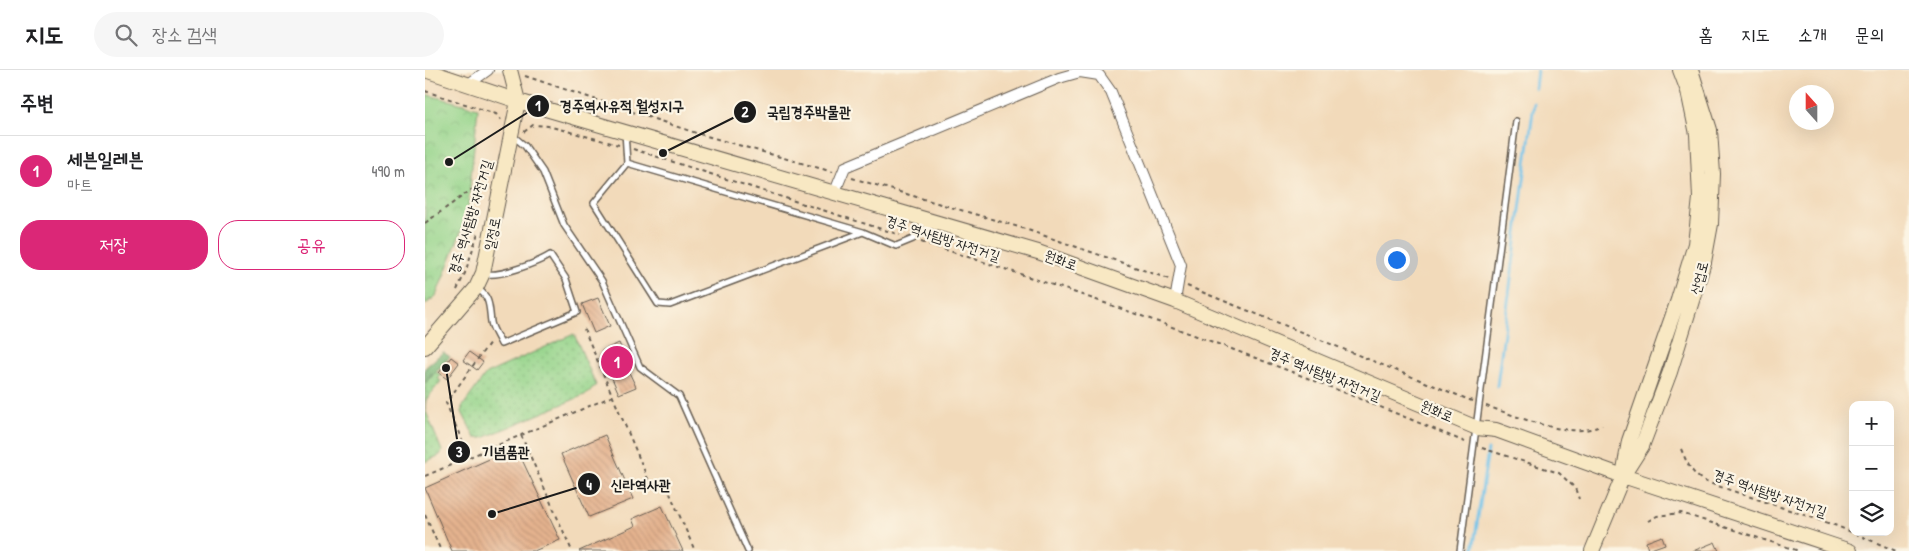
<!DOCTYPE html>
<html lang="ko">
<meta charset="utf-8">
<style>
:root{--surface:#fff;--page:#f6f6f6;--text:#202124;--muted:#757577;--line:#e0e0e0;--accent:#db2777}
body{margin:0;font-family:"Patrick Hand","Poor Story",sans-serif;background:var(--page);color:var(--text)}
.controls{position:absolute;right:15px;bottom:15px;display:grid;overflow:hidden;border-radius:10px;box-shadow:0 5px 20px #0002}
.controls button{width:45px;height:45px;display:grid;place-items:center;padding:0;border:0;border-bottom:1px solid var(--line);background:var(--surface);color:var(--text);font:25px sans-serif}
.compass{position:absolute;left:1364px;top:15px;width:45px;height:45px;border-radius:50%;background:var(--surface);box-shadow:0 5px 20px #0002;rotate:339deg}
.you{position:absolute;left:971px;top:189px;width:18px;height:18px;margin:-12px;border:4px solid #fff;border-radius:50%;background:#1a73e8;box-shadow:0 0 0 8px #1a73e833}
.badge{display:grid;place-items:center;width:32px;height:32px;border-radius:50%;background:var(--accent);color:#fff;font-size:16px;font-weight:700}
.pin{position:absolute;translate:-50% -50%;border:2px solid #fff;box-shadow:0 1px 5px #0006}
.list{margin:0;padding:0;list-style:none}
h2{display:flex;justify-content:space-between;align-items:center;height:65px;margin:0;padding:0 20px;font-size:21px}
h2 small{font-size:16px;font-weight:400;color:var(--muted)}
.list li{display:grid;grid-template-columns:32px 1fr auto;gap:15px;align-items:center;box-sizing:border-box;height:70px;padding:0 20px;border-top:1px solid var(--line)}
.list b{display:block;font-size:19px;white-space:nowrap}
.list p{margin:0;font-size:16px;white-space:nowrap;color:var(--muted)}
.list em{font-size:16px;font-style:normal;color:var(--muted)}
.actions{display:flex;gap:10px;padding:15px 20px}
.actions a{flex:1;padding:11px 0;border:1px solid var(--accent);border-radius:20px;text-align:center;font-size:18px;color:var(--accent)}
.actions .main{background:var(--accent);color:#fff}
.icon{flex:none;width:28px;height:28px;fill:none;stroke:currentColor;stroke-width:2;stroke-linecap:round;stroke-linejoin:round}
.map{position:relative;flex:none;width:1484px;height:481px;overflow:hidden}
header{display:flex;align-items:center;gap:30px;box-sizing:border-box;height:70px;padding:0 25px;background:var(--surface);border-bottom:1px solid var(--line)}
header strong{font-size:24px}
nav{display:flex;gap:28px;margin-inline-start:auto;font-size:18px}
.search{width:350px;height:45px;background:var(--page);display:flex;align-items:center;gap:12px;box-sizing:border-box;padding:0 18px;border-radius:28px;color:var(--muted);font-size:19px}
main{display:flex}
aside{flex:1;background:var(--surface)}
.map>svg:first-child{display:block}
.grass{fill:url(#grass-dots);stroke:#587854}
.forest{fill:url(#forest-firs);stroke:#4a694a}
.park{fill:url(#park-crowns);stroke:#587854}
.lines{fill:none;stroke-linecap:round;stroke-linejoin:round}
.stream{stroke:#6bbfe8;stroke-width:3}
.building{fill:url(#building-back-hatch)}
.lane-casing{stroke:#675e53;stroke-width:8}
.street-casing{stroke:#675e53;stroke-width:12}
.secondary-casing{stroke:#675e53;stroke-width:16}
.path{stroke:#675e53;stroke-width:2;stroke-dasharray:4 4;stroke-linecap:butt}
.lane{stroke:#fff;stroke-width:5}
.street{stroke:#fff;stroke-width:10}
.secondary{stroke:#f8e8c3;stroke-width:14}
.labels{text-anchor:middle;stroke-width:4.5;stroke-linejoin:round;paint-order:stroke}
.street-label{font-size:14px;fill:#1c1c1c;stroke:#fcf5e5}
.leader{fill:none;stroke:#1c1c1c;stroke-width:2}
.callout-dot{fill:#1c1c1c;stroke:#fcf5e5;stroke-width:2}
.mark-label{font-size:15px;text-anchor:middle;font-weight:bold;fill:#fff}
.callout-label{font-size:15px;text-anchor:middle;font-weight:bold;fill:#1c1c1c;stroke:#fcf5e5;stroke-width:4.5;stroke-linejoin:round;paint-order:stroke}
</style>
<header>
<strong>지도</strong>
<div class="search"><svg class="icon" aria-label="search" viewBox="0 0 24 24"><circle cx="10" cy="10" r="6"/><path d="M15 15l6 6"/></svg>장소 검색</div>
<nav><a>홈</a><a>지도</a><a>소개</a><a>문의</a></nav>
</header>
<main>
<aside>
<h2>주변<small></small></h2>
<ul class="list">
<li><span class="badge">1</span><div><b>세븐일레븐</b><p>마트</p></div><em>490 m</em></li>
</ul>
<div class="actions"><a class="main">저장</a><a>공유</a></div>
</aside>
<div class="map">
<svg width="1484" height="481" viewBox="0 0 1484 481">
<defs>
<pattern id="grass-dots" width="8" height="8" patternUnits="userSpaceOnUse" patternTransform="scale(1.25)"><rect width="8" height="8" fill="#95d48b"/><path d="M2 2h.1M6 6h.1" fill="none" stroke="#80b577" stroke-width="1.8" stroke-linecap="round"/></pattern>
<pattern id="forest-firs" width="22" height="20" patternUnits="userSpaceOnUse" patternTransform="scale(1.25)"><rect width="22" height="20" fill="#78b677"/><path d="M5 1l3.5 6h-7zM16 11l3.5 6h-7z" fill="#629361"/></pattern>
<pattern id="park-crowns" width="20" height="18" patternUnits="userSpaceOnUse" patternTransform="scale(1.25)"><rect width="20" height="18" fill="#95d48b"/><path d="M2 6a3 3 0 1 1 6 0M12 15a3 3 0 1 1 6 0" fill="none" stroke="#80b577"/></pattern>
<pattern id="building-back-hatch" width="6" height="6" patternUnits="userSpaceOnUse" patternTransform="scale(1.25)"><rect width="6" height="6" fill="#e4b28e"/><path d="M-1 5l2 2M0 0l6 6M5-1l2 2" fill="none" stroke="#c3987a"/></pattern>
</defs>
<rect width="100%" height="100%" fill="#fcf5e5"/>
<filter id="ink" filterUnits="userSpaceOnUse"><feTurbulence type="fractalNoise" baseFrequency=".02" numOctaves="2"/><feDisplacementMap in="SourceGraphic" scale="10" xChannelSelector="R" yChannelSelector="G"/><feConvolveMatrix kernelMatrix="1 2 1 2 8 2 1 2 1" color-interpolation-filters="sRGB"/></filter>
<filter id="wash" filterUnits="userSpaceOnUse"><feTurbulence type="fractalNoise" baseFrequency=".0096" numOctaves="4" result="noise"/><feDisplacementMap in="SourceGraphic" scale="20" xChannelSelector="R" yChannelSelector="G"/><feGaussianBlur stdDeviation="1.12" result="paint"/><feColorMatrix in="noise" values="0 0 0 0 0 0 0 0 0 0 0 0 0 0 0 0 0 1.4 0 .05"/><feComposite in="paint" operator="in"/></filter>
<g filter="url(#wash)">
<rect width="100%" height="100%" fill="#f2daba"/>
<path class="grass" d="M149,264L171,315L164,323L58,368H50L37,342V337L61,304Z
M11,302L16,305L13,309L16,311L1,330L0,339L17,381L15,385L0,392V313Z"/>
<path class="forest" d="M18,282L25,287L0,313V298Z"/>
<path class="park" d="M0,24L53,38L42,146L11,226L0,235Z"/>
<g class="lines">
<path class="stream" d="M1110,18L1112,0
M1072,316L1109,33
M1048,481L1063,380"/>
</g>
<g id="blocks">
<path class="building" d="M173,228L185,256L169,263L157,234Z
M194,273L204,296L186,304L177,281Z
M44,282L58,292L52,300L38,290Z
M26,287L34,293L22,309L14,303Z
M202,298L211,317L194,324L186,306Z
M180,365L208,429L164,447L136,384Z
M91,377L135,470L109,481H27L0,418Z
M237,436L258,481H154L210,456L207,449Z
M1237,466L1240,474L1223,480L1221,472Z
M1290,472L1294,481H1268Z"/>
</g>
</g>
<g filter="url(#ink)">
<use href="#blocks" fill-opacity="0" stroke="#675e53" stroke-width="1"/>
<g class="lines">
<g class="lane-casing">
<path id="lane" d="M200,62L202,93L169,133L233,234L245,235L438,162L471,176L488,169L508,153
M88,66L100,76L118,102L139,155L177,211L215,297L254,326L323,481
M202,93L438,162
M51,218C66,226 64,238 66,252C67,259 73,267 76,274L152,242L141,209L125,185C114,192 71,209 58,203
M1035,481L1091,51"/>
</g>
<g class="street-casing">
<path id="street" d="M45,13L63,0
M409,124L420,97L634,8L655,2L674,5L686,22L756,195L750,231"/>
</g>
<g class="secondary-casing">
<path id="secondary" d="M0,0L93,31L613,182L750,231L1052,358L1071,360L1198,406L1425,481
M0,277L51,218L58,203L93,31L85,0
M1201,401L1217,376L1245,302L1279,192L1286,154L1288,104L1285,60L1266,0
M1167,481L1198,406L1204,371L1253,230L1270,174L1275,128L1272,64L1263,21L1255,0"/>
</g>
<path class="path" d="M100,6L271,63L408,102
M0,21L71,44L76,50
M99,62L108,55L123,56L194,75
M208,79L475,165
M427,108L597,158L744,209
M0,153L46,120H62
M496,172C681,230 862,297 1040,372
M762,216L1047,331
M32,220L40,203L53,163
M159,259L226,416L243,419L270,481
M1061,336C1093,346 1146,371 1177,355
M96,365L147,481
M1057,378L1134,403L1150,418L1154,429
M1256,379C1262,393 1267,405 1281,412L1412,456L1471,481
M44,387L21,333L65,272
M0,406L188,326
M0,445L16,481
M1223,451L1232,446L1256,443L1374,481"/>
<use href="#lane" class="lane"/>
<use href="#street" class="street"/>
<use href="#secondary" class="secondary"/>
</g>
</g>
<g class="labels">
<g class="street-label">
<text transform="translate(45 147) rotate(-73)" y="5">경주 역사탐방 자전거길</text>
<text transform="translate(67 164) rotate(-78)" y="5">일정로</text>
<text transform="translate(518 168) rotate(18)" y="5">경주 역사탐방 자전거길</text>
<text transform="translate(636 190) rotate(20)" y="5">원화로</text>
<text transform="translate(1274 208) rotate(-75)" y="5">산업로</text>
<text transform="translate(900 304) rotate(22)" y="5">경주 역사탐방 자전거길</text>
<text transform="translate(1012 341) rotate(23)" y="5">원화로</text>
<text transform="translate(1345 423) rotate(19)" y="5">경주 역사탐방 자전거길</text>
</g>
</g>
<path class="leader" d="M24 92L113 36M238 83L320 42M21 298L34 382M67 444L164 414"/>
<g class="callout-dot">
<circle cx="24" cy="92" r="5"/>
<circle cx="238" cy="83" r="5"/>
<circle cx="21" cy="298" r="5"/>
<circle cx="67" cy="444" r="5"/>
<circle cx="113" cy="36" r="12"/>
<circle cx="320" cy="42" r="12"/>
<circle cx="34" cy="382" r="12"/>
<circle cx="164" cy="414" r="12"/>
</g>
<g class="mark-label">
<text x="113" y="41">1</text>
<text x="320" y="47">2</text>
<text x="34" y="387">3</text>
<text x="164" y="420">4</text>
</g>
<g class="callout-label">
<text x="197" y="41">경주역사유적 월성지구</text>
<text x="384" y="47">국립경주박물관</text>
<text x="81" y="387">기념품관</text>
<text x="216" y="420">신라역사관</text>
</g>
</svg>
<div class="controls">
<button>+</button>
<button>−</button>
<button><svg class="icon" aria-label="layers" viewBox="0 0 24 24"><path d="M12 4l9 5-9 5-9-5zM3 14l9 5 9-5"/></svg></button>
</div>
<svg class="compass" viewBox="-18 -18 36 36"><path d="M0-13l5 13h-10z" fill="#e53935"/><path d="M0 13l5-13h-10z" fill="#757577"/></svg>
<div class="you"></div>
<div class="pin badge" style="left:192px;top:292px">1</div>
</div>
</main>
